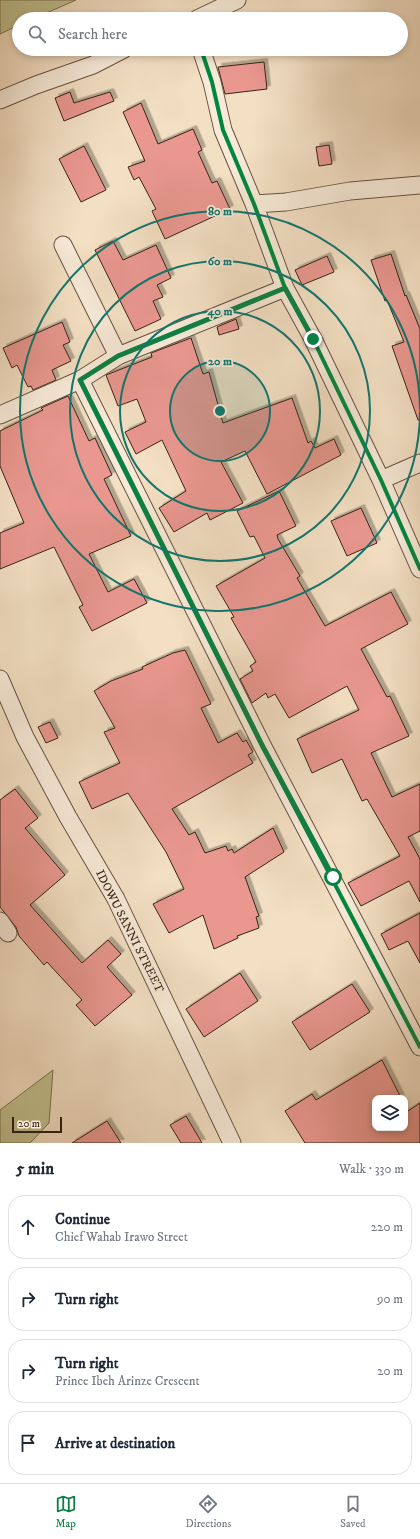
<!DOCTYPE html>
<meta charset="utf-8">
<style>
:root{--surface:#fff;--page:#f6f6f7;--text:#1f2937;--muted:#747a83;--line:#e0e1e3;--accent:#0b8043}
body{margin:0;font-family:"IM FELL DW Pica",serif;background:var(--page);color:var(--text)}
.controls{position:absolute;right:12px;bottom:12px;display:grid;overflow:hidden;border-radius:8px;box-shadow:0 2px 6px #0003}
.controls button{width:36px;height:36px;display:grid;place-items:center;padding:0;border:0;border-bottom:1px solid var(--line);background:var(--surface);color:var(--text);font:20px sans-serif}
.scale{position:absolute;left:12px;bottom:10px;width:50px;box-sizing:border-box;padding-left:4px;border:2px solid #382316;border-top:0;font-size:11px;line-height:14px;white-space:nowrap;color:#382316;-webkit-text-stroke:3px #f7ead8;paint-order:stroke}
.stop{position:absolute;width:12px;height:12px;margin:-9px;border:3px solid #0b8043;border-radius:50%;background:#fff}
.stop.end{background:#0b8043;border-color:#fff;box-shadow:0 1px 4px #0008}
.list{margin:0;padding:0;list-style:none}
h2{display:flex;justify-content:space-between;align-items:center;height:52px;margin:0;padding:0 16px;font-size:17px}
h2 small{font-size:13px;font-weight:400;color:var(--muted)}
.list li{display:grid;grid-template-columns:26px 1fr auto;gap:12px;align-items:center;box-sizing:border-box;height:64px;margin:0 8px 8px;padding:0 8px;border:1px solid var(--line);border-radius:16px}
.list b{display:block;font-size:15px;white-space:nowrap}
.list p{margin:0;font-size:13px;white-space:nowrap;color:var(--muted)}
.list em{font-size:13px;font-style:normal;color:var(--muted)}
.icon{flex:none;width:22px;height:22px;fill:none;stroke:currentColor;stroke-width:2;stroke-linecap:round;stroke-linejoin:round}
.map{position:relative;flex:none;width:420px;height:1143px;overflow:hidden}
.search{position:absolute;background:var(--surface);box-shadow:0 2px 6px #0003;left:12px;right:12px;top:12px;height:44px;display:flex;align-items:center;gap:10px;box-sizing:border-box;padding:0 14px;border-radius:22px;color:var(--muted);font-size:15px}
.sheet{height:340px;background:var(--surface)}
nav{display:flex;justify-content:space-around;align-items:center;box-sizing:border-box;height:56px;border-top:1px solid var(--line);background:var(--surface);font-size:11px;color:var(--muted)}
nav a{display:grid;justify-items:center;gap:2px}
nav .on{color:var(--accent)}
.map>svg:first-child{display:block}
.green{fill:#c1c08f;stroke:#7c7252}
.building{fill:#e9978f;stroke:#382316;filter:url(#shadow)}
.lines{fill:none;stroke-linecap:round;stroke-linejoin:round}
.street-casing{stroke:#675241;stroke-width:19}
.street{stroke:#f7ead8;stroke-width:17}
.cycleway-casing{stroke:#f7ead8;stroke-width:6}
.cycleway{stroke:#00873e;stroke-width:4}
.route{stroke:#0b8043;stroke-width:5}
.ring{fill:none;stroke:#0f766e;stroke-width:2}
.labels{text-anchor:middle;stroke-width:3.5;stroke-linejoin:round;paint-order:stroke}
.street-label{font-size:12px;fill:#382316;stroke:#f7ead8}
.centre{fill:#0f766e;stroke:#f7ead8;stroke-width:2}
.ring-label{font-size:12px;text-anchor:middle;font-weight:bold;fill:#0f766e;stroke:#f7ead8;stroke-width:3.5;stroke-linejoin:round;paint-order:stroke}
</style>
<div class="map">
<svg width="420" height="1143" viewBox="0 0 420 1143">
<defs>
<filter id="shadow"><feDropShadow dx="3.5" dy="-3.5" stdDeviation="0" flood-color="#0004"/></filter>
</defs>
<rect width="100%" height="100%" fill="#f3dfc3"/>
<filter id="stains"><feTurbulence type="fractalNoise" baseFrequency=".005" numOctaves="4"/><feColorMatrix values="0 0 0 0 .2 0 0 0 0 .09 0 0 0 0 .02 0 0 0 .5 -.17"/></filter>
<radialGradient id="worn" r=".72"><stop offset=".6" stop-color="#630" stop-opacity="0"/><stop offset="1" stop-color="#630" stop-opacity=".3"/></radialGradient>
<path class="green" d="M0,0H76L33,19H19V25L0,34Z
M53,1070L49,1123L30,1143H0V1110Z"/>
<path class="building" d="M264,62L267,89L225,94L218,67Z
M70,92L74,103L110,92L114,101L64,121L55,98Z
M141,103L158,144L193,129L202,150L198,152L212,183L217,181L230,209L165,239L152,211L156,209L139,177L134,180L128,167L145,161L123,112Z
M329,145L332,164L319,166L316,147Z
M84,146L106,190L81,202L59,159Z
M113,241L123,260L156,245L171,278L157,285L163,297L153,301L161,319L135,331L95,250Z
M391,254L405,296L406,295L420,329V420H418L392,346L404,342L387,300L385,301L371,260Z
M327,256L334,272L302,285L295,270Z
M236,319L239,329L219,335L217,327Z
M62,322L70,342L63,345L71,361L52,370L56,380L33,390L31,386L28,387L17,365L12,368L3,348Z
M191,338L203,374L209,372L223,423L292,398L308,443L311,441L315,448L334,439L341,455L267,494L245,451L221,462L243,503L210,520L207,513L174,532L159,508L186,491L162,440L136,454L125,432L146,422L137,399L118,406L106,375L152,357L151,353Z
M68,396L89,441L95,438L112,475L104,479L131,536L89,554L108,592L134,579L147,603L92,631L79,607L83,605L54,547L0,569V533L24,523L0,466V431L43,410L41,408Z
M279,491L296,526L277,535L278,539L300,576L297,578L325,626L391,592L408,624L361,649L387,697L390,696L409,736L371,753L392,797L420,784V831L408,837L420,859V902L409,881L361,906L348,883L400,856L367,799L362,801L342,759L312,773L297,739L359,710L347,686L289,718L275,694L268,698L266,693L252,703L240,679L253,671L250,666L256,662L231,618L234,617L216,586L265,558L254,536L250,537L237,511Z
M361,508L377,543L347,556L331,521Z
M185,650L211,704L201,708L218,743L237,733L243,742L246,740L253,752L248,755L253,763L172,809L189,835L195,832L205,853L226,846L228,851L232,849L234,853L273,828L284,852L245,877L259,916L256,917L259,928L237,936L238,938L214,949L203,915L169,933L153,904L184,889L166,852L128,793L92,809L79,782L120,763L104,732L115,728L94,691L111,681L143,669L142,667L173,653Z
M50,722L58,738L46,743L38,727Z
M15,789L38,818L25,828L65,875L30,905L82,963L108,940L121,954L107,967L132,995L95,1026L76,1005L82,1000L47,962L44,965L19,936L16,927L0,907V800Z
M420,913V963L408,941L389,950L381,934Z
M240,973L258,1001L204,1037L186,1009Z
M352,984L370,1012L310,1050L292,1022Z
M382,1060L401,1098H375V1128H405V1113L420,1103V1143H305L285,1111L312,1094L316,1100Z
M186,1116L202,1143H181L170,1125Z
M107,1121L121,1143H72Z"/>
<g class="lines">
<g class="street-casing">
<path id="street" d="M197,19L237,0
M201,49L212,82L223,130L254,204L285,288L313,339L381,480L420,569
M0,100L36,85L93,65L124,49
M254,204L286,202L350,191L420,185
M63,245L118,356
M80,380L262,745L420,1047
M0,415L80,380L118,356L285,288
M381,480L420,463
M0,679L25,737L68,817L116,899L232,1143
M0,921L8,933"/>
</g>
<use href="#street" class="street"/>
<g class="cycleway-casing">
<path id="cycleway" d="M201,49L212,82L223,130L254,204L285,288L313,339L381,480L420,569
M80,380L262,745L420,1047"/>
</g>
<use href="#cycleway" class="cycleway"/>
</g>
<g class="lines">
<path class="route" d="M313,339L285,288L118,356L80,380L262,745L333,877"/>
</g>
<circle cx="220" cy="411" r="50" fill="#0f766e" fill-opacity=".12"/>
<g class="ring">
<circle cx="220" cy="411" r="50"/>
<circle cx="220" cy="411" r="100"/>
<circle cx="220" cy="411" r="150"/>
<path d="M420 413A200 200 0 1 1 420 409"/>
</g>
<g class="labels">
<g class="street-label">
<text transform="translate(130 931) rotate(63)" y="4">IDOWU SANNI STREET</text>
</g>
</g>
<circle cx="220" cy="411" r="6" class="centre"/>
<g class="ring-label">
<text x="220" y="215">80 m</text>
<text x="220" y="265">60 m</text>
<text x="220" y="315">40 m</text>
<text x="220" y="365">20 m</text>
</g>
<rect width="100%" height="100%" filter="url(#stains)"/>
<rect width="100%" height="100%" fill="url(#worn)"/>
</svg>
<div class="controls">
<button><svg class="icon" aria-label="layers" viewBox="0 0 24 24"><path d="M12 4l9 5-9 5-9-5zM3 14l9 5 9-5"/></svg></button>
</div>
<div class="scale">20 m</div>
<div class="stop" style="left:333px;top:877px"></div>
<div class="stop end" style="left:313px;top:339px"></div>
<div class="search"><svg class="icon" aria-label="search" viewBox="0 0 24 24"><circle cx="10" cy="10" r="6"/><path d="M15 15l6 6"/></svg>Search here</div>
</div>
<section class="sheet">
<h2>5 min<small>Walk · 330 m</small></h2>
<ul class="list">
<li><svg class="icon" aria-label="ahead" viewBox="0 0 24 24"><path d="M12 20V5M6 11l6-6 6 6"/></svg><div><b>Continue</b><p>Chief Wahab Irawo Street</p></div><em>220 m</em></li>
<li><svg class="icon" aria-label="right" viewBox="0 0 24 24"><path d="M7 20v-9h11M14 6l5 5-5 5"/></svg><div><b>Turn right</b></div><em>90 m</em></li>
<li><svg class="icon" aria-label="right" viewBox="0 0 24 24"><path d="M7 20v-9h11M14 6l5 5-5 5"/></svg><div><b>Turn right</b><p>Prince Ibeh Arinze Crescent</p></div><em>20 m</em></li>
<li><svg class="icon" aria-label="arrive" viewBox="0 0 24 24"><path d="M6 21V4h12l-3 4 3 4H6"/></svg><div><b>Arrive at destination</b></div></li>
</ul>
</section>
<nav>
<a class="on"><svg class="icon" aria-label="map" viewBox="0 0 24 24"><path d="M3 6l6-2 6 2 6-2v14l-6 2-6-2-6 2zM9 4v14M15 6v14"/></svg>Map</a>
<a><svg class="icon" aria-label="directions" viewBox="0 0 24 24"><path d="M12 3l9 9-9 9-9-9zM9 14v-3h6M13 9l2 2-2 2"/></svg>Directions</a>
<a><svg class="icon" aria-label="saved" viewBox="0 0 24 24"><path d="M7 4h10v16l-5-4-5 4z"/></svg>Saved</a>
</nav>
